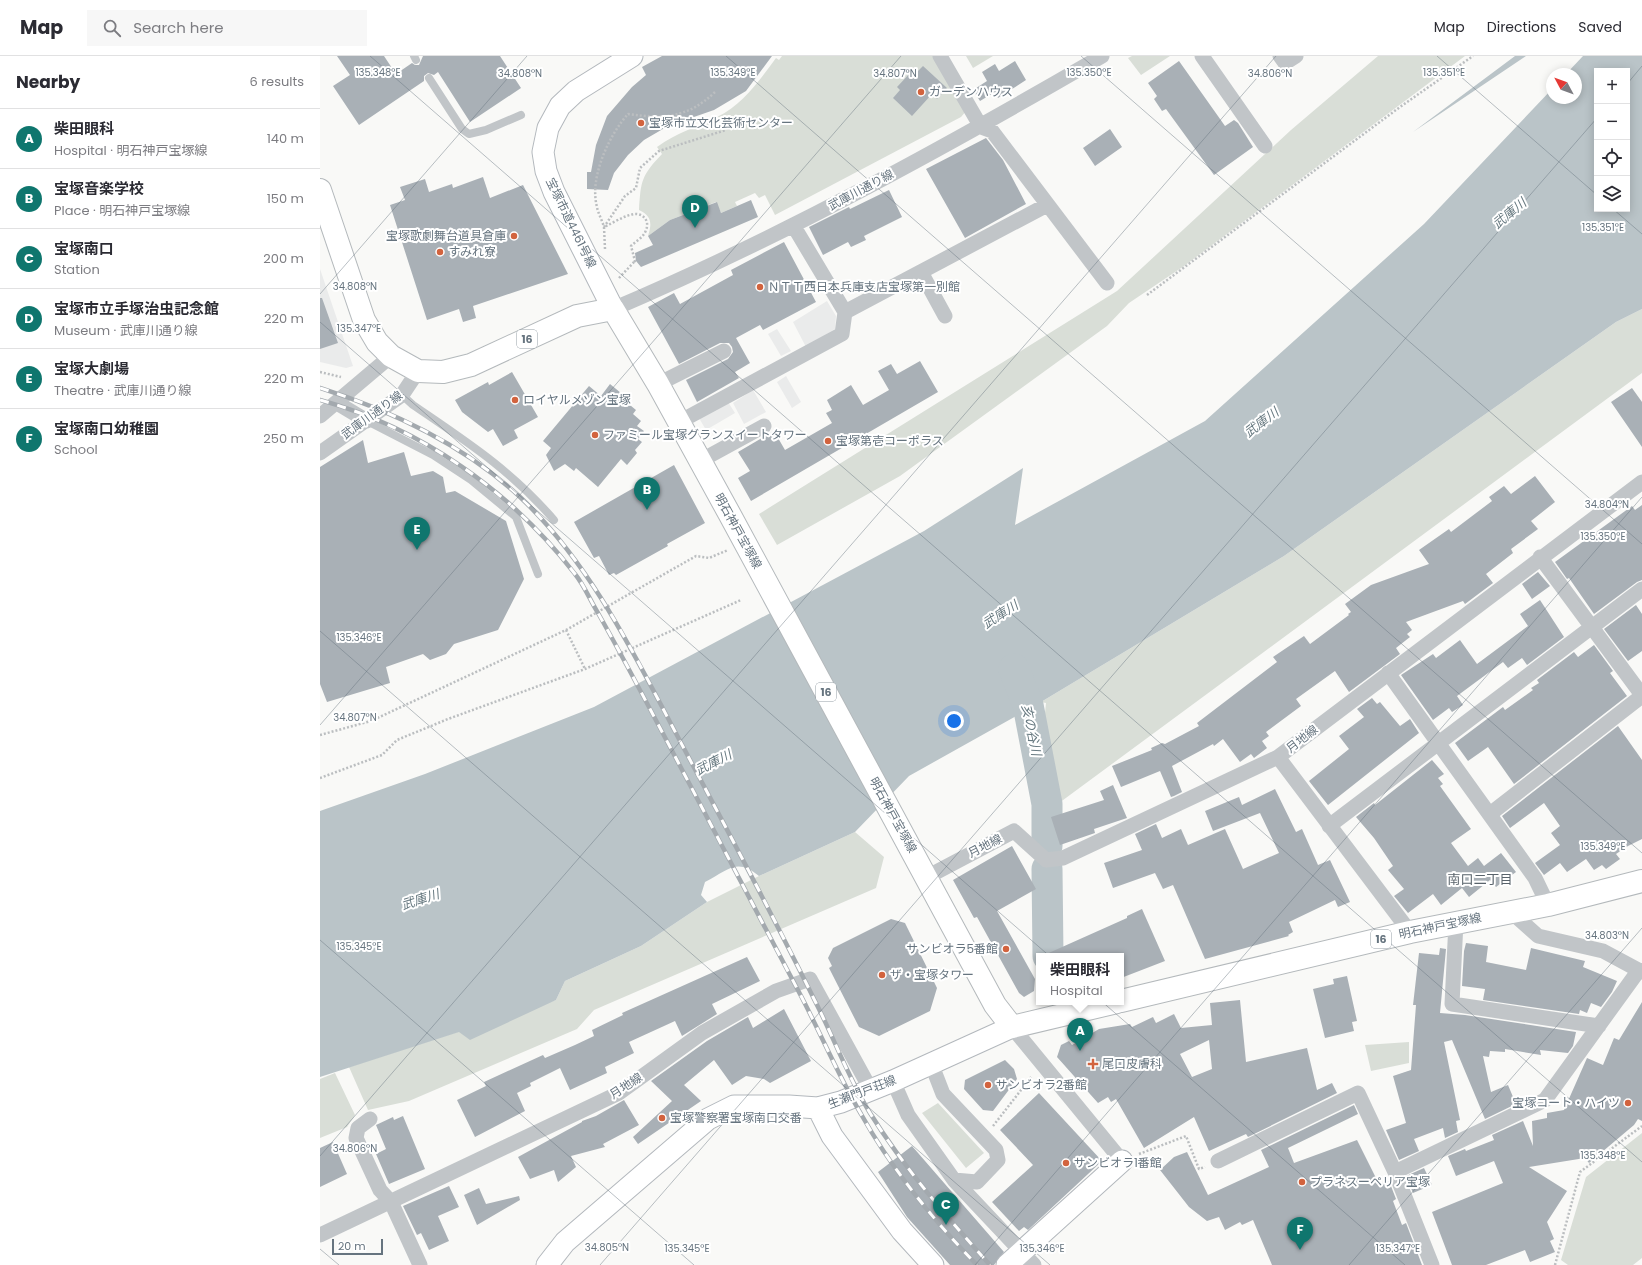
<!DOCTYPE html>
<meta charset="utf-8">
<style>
:root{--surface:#fff;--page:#f7f7f7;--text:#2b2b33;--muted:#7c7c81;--line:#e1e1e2;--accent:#0f766e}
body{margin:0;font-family:Poppins,"Noto Sans JP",sans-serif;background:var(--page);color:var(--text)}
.controls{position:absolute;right:12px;top:12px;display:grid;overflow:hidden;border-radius:0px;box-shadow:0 2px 10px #0003}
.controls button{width:36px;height:36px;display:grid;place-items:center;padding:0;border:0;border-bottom:1px solid var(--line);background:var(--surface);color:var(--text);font:20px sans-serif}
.compass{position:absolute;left:1226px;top:12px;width:36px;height:36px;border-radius:50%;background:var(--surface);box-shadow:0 2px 10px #0003;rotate:311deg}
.scale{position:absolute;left:12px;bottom:10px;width:51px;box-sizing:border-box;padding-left:4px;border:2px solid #66747f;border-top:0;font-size:11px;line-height:14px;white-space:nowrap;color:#66747f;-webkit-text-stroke:3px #fff;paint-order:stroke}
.you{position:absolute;left:634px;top:665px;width:14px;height:14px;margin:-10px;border:3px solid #fff;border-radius:50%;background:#1a73e8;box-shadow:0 0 0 6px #1a73e833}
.badge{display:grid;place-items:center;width:26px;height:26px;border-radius:50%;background:var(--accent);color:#fff;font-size:13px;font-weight:700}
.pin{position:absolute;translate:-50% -33px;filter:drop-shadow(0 1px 2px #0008)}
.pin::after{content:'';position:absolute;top:21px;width:14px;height:12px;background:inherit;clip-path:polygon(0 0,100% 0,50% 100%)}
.popup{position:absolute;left:716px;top:897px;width:88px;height:52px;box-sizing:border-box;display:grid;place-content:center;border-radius:0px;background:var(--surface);filter:drop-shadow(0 1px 3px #0005);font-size:13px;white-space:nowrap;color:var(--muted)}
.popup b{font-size:15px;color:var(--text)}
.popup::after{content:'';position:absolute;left:50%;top:100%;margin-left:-8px;border:8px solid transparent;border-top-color:var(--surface)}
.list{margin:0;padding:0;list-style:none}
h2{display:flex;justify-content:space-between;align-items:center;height:52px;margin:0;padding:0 16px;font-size:17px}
h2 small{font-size:13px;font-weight:400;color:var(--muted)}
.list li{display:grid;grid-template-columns:26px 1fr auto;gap:12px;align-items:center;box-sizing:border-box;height:60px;padding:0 16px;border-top:1px solid var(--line)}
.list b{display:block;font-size:15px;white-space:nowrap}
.list p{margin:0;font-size:13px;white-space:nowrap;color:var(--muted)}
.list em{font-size:13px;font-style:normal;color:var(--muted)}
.icon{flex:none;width:22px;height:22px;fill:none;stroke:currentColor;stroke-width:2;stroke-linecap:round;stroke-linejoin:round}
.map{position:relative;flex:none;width:1322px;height:1209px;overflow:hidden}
header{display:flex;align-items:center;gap:24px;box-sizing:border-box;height:56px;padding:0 20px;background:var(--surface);border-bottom:1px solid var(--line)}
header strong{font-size:19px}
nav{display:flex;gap:22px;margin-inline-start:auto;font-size:14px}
.search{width:280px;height:36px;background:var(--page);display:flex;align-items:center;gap:10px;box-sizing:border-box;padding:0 14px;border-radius:0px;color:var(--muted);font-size:15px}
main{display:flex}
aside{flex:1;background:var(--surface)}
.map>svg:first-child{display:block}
.built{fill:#eaebeb}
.green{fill:#d9ded7}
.water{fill:#bac4c8;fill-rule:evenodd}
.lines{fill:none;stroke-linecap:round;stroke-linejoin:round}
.river{stroke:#bac4c8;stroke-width:31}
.building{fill:#a9b0b6;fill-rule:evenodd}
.secondary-casing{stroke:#b3b8bd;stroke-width:23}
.primary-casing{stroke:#b4b9bc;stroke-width:24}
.path{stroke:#bbbec0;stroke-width:2.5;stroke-dasharray:2 2;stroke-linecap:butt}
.lane{stroke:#c1c5c8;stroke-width:8}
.street{stroke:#c1c5c8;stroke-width:15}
.secondary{stroke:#fff;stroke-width:21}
.primary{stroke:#fff;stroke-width:22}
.rail-casing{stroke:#a3a9ae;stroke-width:4.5}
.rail{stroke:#fff;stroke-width:3;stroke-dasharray:9;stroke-linecap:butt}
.ticks{fill:none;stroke:#66747f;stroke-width:1;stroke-opacity:0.45}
.poi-dot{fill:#d2633e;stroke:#fff;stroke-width:1.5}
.labels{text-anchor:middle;stroke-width:4;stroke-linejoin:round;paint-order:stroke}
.shield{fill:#fff;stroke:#949ea5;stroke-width:1}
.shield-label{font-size:11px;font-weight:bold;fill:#66747f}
.poi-label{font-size:12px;fill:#66747f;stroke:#fff;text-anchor:start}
.street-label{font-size:12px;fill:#66747f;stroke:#fff}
.water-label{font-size:13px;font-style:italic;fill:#677980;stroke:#fff}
.neighbourhood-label{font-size:13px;fill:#59636b;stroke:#fff}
.ticks-label{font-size:10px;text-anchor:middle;fill:#66747f;stroke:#fff;stroke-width:4;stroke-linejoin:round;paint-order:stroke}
</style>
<header>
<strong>Map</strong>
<div class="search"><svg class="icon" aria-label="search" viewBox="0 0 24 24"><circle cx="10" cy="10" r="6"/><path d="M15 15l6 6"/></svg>Search here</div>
<nav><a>Map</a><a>Directions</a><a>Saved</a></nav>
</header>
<main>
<aside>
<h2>Nearby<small>6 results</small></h2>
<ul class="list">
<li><span class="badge">A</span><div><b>柴田眼科</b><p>Hospital · 明石神戸宝塚線</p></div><em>140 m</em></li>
<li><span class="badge">B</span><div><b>宝塚音楽学校</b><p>Place · 明石神戸宝塚線</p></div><em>150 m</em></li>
<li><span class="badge">C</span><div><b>宝塚南口</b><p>Station</p></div><em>200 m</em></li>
<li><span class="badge">D</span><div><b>宝塚市立手塚治虫記念館</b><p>Museum · 武庫川通り線</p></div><em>220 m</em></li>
<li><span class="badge">E</span><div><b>宝塚大劇場</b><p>Theatre · 武庫川通り線</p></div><em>220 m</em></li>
<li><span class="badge">F</span><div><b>宝塚南口幼稚園</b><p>School</p></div><em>250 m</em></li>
</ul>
</aside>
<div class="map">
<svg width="1322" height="1209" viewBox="0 0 1322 1209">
<rect width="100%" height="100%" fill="#f9f9f7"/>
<path class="built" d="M0,213L33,310L26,312L0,306Z
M507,245L516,260L515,273L486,291L473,266Z
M457,273L471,295L461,300L448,278Z
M466,320L481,346L472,352L457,326Z
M433,334L446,356L424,368L413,347Z
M408,346L415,357L386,374L379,362Z"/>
<path class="green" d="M462,0H614L647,54L641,61L455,159L445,139L439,142L435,137L415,146L417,150L401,157L396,146L350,164L328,180C332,168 332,160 319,154C321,125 321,120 342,98L337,91C358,76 375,72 397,61C423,48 439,25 456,2L459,4Z
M646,0H673L653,12Z
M812,0H850L821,19L808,2Z
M1058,0H1145L864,210L809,247L787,270L580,420L457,489L439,458L797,235L971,74Z
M1322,253V317L735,750L730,702L722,688L726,647L721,646L964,500L1296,266Z
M535,776L564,801L556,832L274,954L257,973L89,1045L48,1054L29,1011L236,944L245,925L321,890L387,846L439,820Z
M1089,986V1007L1051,1015L1045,989Z
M15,1017L35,1059L27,1071L0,1082V1023Z
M618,1047L664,1097L646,1112L602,1057Z
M1322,1077V1202L1313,1209H1248L1241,1204L1266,1121Z"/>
<path class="water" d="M1195,0H1206L1093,76Z
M1263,0H1322V253L1296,266L964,500L721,646L589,720L535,776L439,820C417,801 408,814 385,826L381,839L387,846L321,890L245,925L236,944L150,984L139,976L0,1021V755L105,718L274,651L604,475L703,412L695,469L885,365L1104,168L1232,33V42H1256V18H1246ZM1277,15H1307V153H1277Z"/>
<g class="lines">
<path class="river" d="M694,613L708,649L727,748V790
M727,813L728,900"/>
</g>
<path class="building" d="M17,0H64L76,18L92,7L95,9H99L103,0H180L201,32L150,66L118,16L114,19L108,17L104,20V25L39,69L13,30L30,19Z
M342,0H452L426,35L394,54L348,70L324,84L308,99L294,117L288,134L267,133V116H271L276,89L287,60L312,31L326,19L322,11Z
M695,5L706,24L678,42L675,36L660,45L653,34L667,25L662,16L675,8L679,15Z
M859,5L905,70L914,64L918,67L933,91L894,119L846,53L842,55L834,43L837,40L828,27Z
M603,10L627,32L617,43L612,38L592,60L573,42L580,34L577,31L592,15L595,18Z
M790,73L802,91L775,110L763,92Z
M666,82L683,104L706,148L645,182L606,113Z
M163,121L170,142L203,129L248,218L153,250L156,262L143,266L139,253L107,264L70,149L85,144L80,131L105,123L109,136L132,128L133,132Z
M569,134L582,161L544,180L546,184L531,191L528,186L503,199L489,171L529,151L530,153Z
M431,144L438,161L321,211L316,205L315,197L333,189L328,180L350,164L397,146L401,157Z
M464,186L496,246L443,274L440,269L416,282L430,307L415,316L419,322L377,346L366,324L408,303L413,296L412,291L409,287H400L359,308L328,251L354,237L360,248L413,219L411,214Z
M0,242H2L18,287L0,293Z
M600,305L618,336L431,445L418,422L430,415L418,396L454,375L465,394L512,367L506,357L512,354L507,344L531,329L543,349L569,334L558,315L571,308L577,318Z
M192,316L218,361L194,374L198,382L183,390L173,373L168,376L142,356L135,344L168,326L169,329Z
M290,328L307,342L305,345L316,354L313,358L321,365L317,370L324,375L318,383L322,386L315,394L317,397L307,409L301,403L278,431L256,412L254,415L245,408L234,415L226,399L231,392L223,385L269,330L281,340Z
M1312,332L1322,346V391L1291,346Z
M43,384L48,407L84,396L91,420L113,415L123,421L126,437L135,435L186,465L204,523L178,574L134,588L126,598L110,604L103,598L66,611L70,627L7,646L0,628V411Z
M354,409L385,467L347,488L348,490L296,519L294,517L289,519L279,500L274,502L254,466Z
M1215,420L1235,446L1211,465L1218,473L1191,493L1193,497L1166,518L1173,527L1145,548L1143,545L1086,566L1092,574L1087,578L1090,581L1076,592L1080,598L1029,636L1015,615L976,643L981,650L946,676L949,680L942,685L947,692L934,702L931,698L920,706L903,683L894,690L893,688L852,710L862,736L854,740L851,741L840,715L801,731L792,710L832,694L831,692L842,687L845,688L879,670L877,667L957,606L953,601L984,580L990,588L1029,559L1028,558L1031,556L1025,548L1051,529L1109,508L1099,494L1129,473L1131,476L1172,445L1169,441L1184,430L1191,438Z
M1322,449V524L1317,526L1274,558L1249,522L1247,523L1235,506L1312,450L1315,454Z
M1218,516L1230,530L1212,543L1202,528Z
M1220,544L1244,581L1207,609L1202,602L1188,612L1183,606L1137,640L1143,649L1132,656L1129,652L1113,664L1081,619L1113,598L1116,602L1140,584L1157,608L1208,570L1200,558Z
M1316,549L1322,558V595L1308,605L1284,573Z
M1274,589L1293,615L1290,617L1307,640L1194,728L1168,691L1148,705L1135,687L1183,651L1185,654L1213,634L1211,632L1219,627L1217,624L1254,596L1258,601Z
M1052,642L1057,648L1060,646L1080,670L1090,663L1099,677L1008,749L989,725L1029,693L1019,680L1044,661L1037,653Z
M1298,670L1322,704V783L1308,790L1296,798L1300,803L1286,813L1282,809L1274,814L1266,803L1247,816L1240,807L1224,819L1215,807L1240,789L1231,777L1240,770L1224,747L1190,772L1182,760Z
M1112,704L1124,718L1118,722L1123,728L1120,730L1151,773L1131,787L1148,810L1158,802L1164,810L1181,797L1196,816L1176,831L1170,824L1149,841L1142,832L1121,849L1113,838L1088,857L1074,840L1084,833L1068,814L1073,810L1054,782L1036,761L1054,747L1055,749Z
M793,729L807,762L774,773L775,777L740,789L731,761L784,744L780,735Z
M955,733L976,776L982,773L998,809L1010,804L1030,846L1018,851L1015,844L969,866L973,876L968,879L969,880L885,903L853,829L843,833L835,817L793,832L784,807L822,794L815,778L836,768L842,782L861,773L868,789L905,773L923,813L959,797L940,757L893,775L885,755L919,741L922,749Z
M692,790L716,833L677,855L715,923L714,935L704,941L699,937L657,861L654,862L633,824Z
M822,853L845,905L801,922V900H722L807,862V860Z
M571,863L585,867L617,932L610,955L559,980L539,971L509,912L512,910L508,902L513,892Z
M1146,887L1168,890L1166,906L1206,914L1211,892L1265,905L1263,911L1297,925L1292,936L1281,951L1271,947L1267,957L1260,954L1259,958L1163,944L1165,933L1142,930L1144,895Z
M1120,892L1126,893L1120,957L1145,959L1256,976L1253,990L1248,997L1220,994L1221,999L1185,993V996L1170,995L1169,1001L1163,1000L1171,1036L1188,1029L1196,1048L1165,1063L1132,984L1124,986L1140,1064L1136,1065L1138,1076L1125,1082L1123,1072L1094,1083L1099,1095L1079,1104L1066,1074L1086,1067L1073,1020L1091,1014L1096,949H1093L1099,897L1119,899Z
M427,901L440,925L392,948L397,958L362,980L355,965L309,986L314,997L285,1011L287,1017L250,1034L240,1012L210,1027L211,1030L197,1037L205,1055L155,1081L137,1044L166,1030L164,1026L223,999L225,1002L255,989L274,980L272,974L303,959L302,957Z
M1027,920L1037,965L1032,966L1034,975L1005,982L993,933L1014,928L1013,923Z
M920,944L926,1006L987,992L997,1034L1012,1027L1017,1037L928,1081L926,1078L889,1095L874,1061L824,1092L796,1043L791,1046L788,1041L778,1047L737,1001L741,989L749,985L752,989L779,973L810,968L812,971L833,961L836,967L854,958L861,972L892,969L890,947ZM889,984L892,1013L872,1021L860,998Z
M1322,946V1065L1318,1063L1314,1069L1269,1107L1265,1102L1209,1111L1247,1135L1227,1166L1234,1183L1230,1185L1235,1196L1210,1206L1205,1194L1166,1209H1132L1112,1156L1183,1127L1174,1105L1136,1120L1128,1100L1145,1093L1146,1095L1174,1084L1172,1079L1203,1065L1213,1090L1212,1065L1227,1062V1057L1244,1054L1267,1002L1283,1009L1294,982L1299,984Z
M464,953L491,1005L450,1027L444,1023L426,1020L412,1029L394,1004L364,1029L381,1045L318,1088L313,1081L352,1045L331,1025L387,985L428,961L433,972Z
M685,1004L694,1013L697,1023L673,1055L663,1054L644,1033L645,1024Z
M719,1037L782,1105L708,1174L704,1171L699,1175L672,1146L713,1109L680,1074Z
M304,1044L319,1069L283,1088L285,1091L251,1100L256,1111L238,1126L234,1114L210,1123L198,1101L262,1066V1065L276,1060Z
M1034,1049L1038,1058L968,1092L974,1107L1037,1084L1059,1128L1069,1125L1076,1143L1073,1145L1082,1169L1086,1167L1102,1209H952L933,1164L922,1169L920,1166L905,1174L899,1161L887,1165L869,1151L840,1114L854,1101L867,1096L888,1139L949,1111L941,1094Z
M83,1060L105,1113L69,1128L56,1098L66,1093L56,1069L73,1061L74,1064Z
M13,1086L27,1118L0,1131V1092Z
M592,1090L684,1196L674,1209H630L587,1161L558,1116Z
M1104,1112L1112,1129L1093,1137L1086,1120Z
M129,1130L139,1151L118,1160L129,1185L109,1194L101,1177L97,1179L83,1150Z
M159,1132L166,1148L199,1140L200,1144L157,1169L144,1139Z"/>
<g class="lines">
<g class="secondary-casing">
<path id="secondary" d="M293,253L234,136L226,115L223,96L228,72L240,50L256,35L312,0
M498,1052L512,1080L582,1175L613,1209
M227,1209L245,1186L388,1063L414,1050H469L498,1052L521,1046L573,1025L692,971
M687,1209L802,1105"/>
</g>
<g class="primary-casing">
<path id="primary" d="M0,134L44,264L57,286L71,300L98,315L123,316L151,309L257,260L293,253L338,328L410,459L675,949L692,971L797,946
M801,945L1090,876L1228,849L1322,825"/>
</g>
<path class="path" d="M395,36C368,62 344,63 308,58C289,79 269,122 277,151C278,157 282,164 284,171L305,140L316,132L320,112L339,95L406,74
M285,193L284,171C293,167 303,160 314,158C323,157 330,165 326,174C324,181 316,185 311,190L315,205H316
M299,222L315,205
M827,239L1080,51L1153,0
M0,316L21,321
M246,574L265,613
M0,679L51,665L246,574L376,500L389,502L408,494
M0,722L62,699L77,684L128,663L265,613L421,544
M673,1070L712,1020
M819,1098L866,1080L879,1113L885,1111
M1235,1209L1260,1116L1322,1070"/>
<path class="lane" d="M94,0L96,4
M109,22L142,73L149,78L166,74L201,59
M82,339L93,349C147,386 191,414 234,464
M47,365L113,399L151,424L196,461L218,518"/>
<path class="street" d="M620,0L661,71L672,75L787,227
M882,0L945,90
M960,0L965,7L976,0
M601,216L625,260
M293,253C462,181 624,92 782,0
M525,256L727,149
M338,328L404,295
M17,347L47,365
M0,360L71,300
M359,366L522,278L525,256L473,169
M0,397L82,339L98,315
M380,405L444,370
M1220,501L1322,639
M1068,617L1215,822L1228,849
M958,701L1090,876
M1170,758L1322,640
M1009,770L1322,533
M607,821L694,775L726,804L743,802L958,701L1322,426
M1191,856L1218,880L1283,895L1322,916
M1136,866L1132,948L1279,970
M692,971L802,1105
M611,1007L623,1038L676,1094L678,1104L657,1126L634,1124
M573,1025L588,1059L634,1124L714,1209
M50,1063L38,1072L36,1082L60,1134L71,1146L100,1209
M898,1105L1038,1037L1075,1116L1112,1209
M1075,1116L1225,1044L1319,914
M0,1179L299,1037L382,977L456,935L490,923L551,1034"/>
<use href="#secondary" class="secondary"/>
<use href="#primary" class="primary"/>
<g class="rail-casing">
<path id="rail" d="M0,332C72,355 142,388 199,440C266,503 308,586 350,666C399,759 449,851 495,945C514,982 528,1021 550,1057C584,1112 627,1161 670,1209
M0,344C101,372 191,435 255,518C264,529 270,544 278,557C299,594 319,632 339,670C386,759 433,849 480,938C501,978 518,1019 541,1058C571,1112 614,1165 657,1209"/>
</g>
<use href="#rail" class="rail"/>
</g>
<path class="ticks" d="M50,0L1322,1106M406,0L1322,797M761,0L1322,488M1117,0L1277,139M1307,28L1322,10M1293,153L1322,178M0,238L207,0M0,266L1085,1209M0,575L730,1209M0,669L581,0M0,884L374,1209M0,1100L956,0M0,1193L19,1209M280,1209L1277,62M655,1209L1322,441M1029,1209L1322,872"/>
<g class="poi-dot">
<circle cx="601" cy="36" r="4"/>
<circle cx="321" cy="67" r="4"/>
<circle cx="194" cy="180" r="4"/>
<circle cx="120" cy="196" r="4"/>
<circle cx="440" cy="231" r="4"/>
<circle cx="195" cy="344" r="4"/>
<circle cx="275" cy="379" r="4"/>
<circle cx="508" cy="385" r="4"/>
<circle cx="686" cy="893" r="4"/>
<circle cx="562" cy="919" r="4"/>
<path d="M771 1002h4v4h4v4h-4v4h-4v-4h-4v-4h4z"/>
<circle cx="668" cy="1029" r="4"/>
<circle cx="1308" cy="1047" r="4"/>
<circle cx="342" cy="1062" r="4"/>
<circle cx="746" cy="1107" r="4"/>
<circle cx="982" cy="1126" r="4"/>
</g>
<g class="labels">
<g class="shield">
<rect x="197" y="274" width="20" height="18" rx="3"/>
<rect x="496" y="627" width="20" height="18" rx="3"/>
<rect x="1051" y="874" width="20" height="18" rx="3"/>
</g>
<g class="shield-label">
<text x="207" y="287">16</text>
<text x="506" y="640">16</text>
<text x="1061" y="887">16</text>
</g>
<g class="poi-label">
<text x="609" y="40">ガーデンハウス</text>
<text x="329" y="71">宝塚市立文化芸術センター</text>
<text x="186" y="184" text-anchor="end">宝塚歌劇舞台道具倉庫</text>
<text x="128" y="200">すみれ寮</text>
<text x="448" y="235">ＮＴＴ西日本兵庫支店宝塚第一別館</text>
<text x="203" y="348">ロイヤルメゾン宝塚</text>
<text x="283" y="383">ファミール宝塚グランスイートタワー</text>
<text x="516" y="389">宝塚第壱コーポラス</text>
<text x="678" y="897" text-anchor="end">サンビオラ5番館</text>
<text x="570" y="923">ザ・宝塚タワー</text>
<text x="782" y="1012">尾口皮膚科</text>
<text x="676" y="1033">サンビオラ2番館</text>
<text x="1300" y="1051" text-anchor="end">宝塚コート・ハイツ</text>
<text x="350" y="1066">宝塚警察署宝塚南口交番</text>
<text x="754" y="1111">サンビオラ1番館</text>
<text x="990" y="1130">プラネスーペリア宝塚</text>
</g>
<g class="street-label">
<text transform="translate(541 134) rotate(-28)" y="4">武庫川通り線</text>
<text transform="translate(251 167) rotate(64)" y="4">宝塚市道4461号線</text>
<text transform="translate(52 359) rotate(-36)" y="4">武庫川通り線</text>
<text transform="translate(418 475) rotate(61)" y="4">明石神戸宝塚線</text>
<text transform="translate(982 683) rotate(-38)" y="4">月地線</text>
<text transform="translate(573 759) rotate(61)" y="4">明石神戸宝塚線</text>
<text transform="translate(665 790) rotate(-27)" y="4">月地線</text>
<text transform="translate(1120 870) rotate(-12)" y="4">明石神戸宝塚線</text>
<text transform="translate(306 1030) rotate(-33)" y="4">月地線</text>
<text transform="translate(542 1036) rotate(-21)" y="4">生瀬門戸荘線</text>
</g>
<g class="water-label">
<text transform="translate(1189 157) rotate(-40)" y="5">武庫川</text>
<text transform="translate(941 366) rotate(-37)" y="5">武庫川</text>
<text transform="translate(680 558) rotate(-33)" y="5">武庫川</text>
<text transform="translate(712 674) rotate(78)" y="5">亥の谷川</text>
<text transform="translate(393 706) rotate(-27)" y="5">武庫川</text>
<text transform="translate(100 843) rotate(-18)" y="5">武庫川</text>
</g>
<g class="neighbourhood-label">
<text x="1160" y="828">南口二丁目</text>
</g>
</g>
<g class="ticks-label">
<text x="413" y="20">135.349°E</text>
<text x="769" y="20">135.350°E</text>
<text x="58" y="20">135.348°E</text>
<text x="1124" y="20">135.351°E</text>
<text x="200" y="21">34.808°N</text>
<text x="575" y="21">34.807°N</text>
<text x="950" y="21">34.806°N</text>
<text x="1283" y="175">135.351°E</text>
<text x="35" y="234">34.808°N</text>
<text x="39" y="276">135.347°E</text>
<text x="1287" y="452">34.804°N</text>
<text x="1283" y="484">135.350°E</text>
<text x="39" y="585">135.346°E</text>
<text x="35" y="665">34.807°N</text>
<text x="1283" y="794">135.349°E</text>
<text x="1287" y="883">34.803°N</text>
<text x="39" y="894">135.345°E</text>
<text x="35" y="1096">34.806°N</text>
<text x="1283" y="1103">135.348°E</text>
<text x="287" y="1195">34.805°N</text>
<text x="367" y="1196">135.345°E</text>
<text x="722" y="1196">135.346°E</text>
<text x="1078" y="1196">135.347°E</text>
</g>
</svg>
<div class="controls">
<button>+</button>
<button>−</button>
<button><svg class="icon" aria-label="locate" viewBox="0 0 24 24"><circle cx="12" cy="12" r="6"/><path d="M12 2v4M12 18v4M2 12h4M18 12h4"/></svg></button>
<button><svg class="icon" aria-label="layers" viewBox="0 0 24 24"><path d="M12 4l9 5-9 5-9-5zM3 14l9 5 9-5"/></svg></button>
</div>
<svg class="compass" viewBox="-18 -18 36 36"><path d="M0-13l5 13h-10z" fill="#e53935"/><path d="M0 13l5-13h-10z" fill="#7c7c81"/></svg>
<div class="scale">20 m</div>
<div class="you"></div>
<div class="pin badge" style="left:760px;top:995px">A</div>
<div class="popup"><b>柴田眼科</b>Hospital</div>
<div class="pin badge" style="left:327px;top:454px">B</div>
<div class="pin badge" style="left:626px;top:1169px">C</div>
<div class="pin badge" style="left:375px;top:172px">D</div>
<div class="pin badge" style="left:97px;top:494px">E</div>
<div class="pin badge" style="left:980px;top:1194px">F</div>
</div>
</main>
